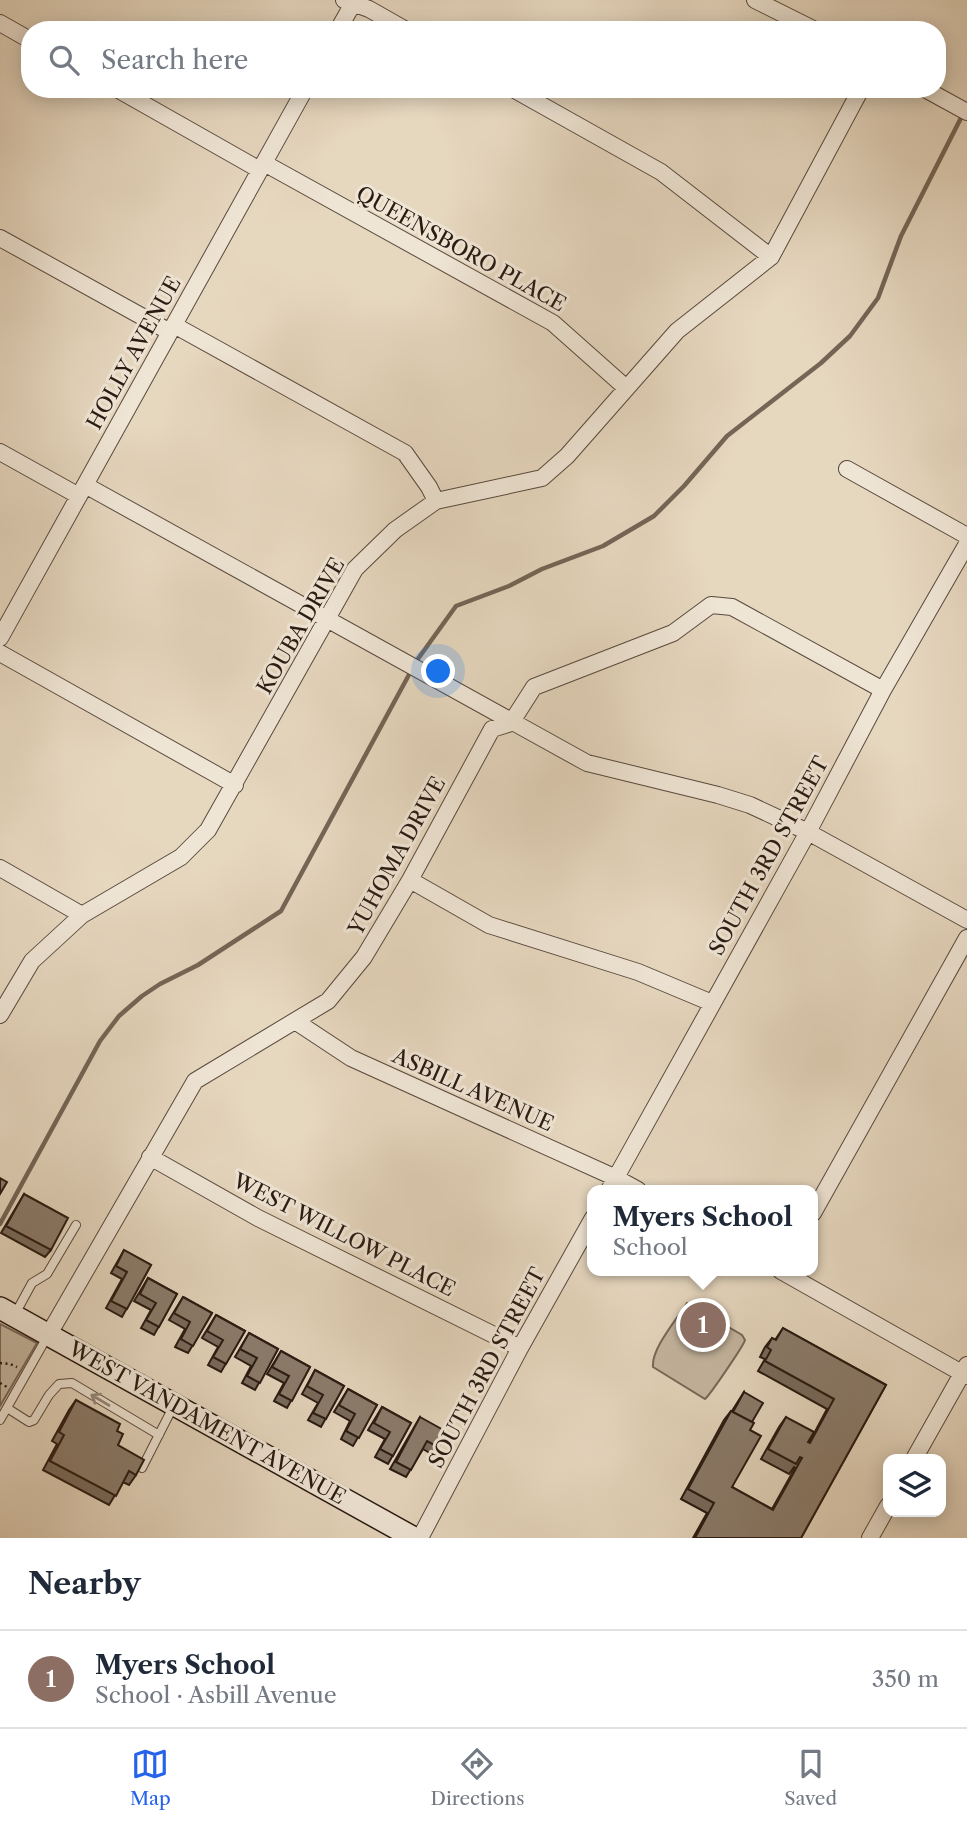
<!DOCTYPE html>
<meta charset="utf-8">
<style>
:root{--surface:#fff;--page:#f6f6f7;--text:#1f2937;--muted:#747a83;--line:#e0e1e3;--accent:#2563eb}
body{margin:0;font-family:"Libre Caslon Text",serif;background:var(--page);color:var(--text)}
.controls{position:absolute;right:21px;bottom:21px;display:grid;overflow:hidden;border-radius:14px;box-shadow:0 4px 18px #0003}
.controls button{width:63px;height:63px;display:grid;place-items:center;padding:0;border:0;border-bottom:2px solid var(--line);background:var(--surface);color:var(--text);font:35px sans-serif}
.you{position:absolute;left:439px;top:672px;width:24px;height:24px;margin:-18px;border:5px solid #fff;border-radius:50%;background:#1a73e8;box-shadow:0 0 0 10px #1a73e833}
.badge{display:grid;place-items:center;width:46px;height:46px;border-radius:50%;background:var(--accent);color:#fff;font-size:23px;font-weight:700}
.pin{position:absolute;translate:-50% -50%;border:4px solid #fff;box-shadow:0 2px 7px #0006}
.popup{position:absolute;left:587px;top:1185px;width:231px;height:91px;box-sizing:border-box;display:grid;place-content:center;border-radius:14px;background:var(--surface);filter:drop-shadow(0 2px 5px #0005);font-size:23px;white-space:nowrap;color:var(--muted)}
.popup b{font-size:26px;color:var(--text)}
.popup::after{content:'';position:absolute;left:50%;top:100%;margin-left:-14px;border:14px solid transparent;border-top-color:var(--surface)}
.list{margin:0;padding:0;list-style:none}
h2{display:flex;justify-content:space-between;align-items:center;height:91px;margin:0;padding:0 28px;font-size:30px}
h2 small{font-size:23px;font-weight:400;color:var(--muted)}
.list li{display:grid;grid-template-columns:46px 1fr auto;gap:21px;align-items:center;box-sizing:border-box;height:98px;padding:0 28px;border-top:2px solid var(--line)}
.list b{display:block;font-size:26px;white-space:nowrap}
.list p{margin:0;font-size:23px;white-space:nowrap;color:var(--muted)}
.list em{font-size:23px;font-style:normal;color:var(--muted)}
.icon{flex:none;width:38px;height:38px;fill:none;stroke:currentColor;stroke-width:2;stroke-linecap:round;stroke-linejoin:round}
.map{position:relative;flex:none;width:967px;height:1538px;overflow:hidden}
.search{position:absolute;background:var(--surface);box-shadow:0 4px 18px #0003;left:21px;right:21px;top:21px;height:77px;display:flex;align-items:center;gap:18px;box-sizing:border-box;padding:0 24px;border-radius:28px;color:var(--muted);font-size:26px}
.sheet{height:189px;background:var(--surface)}
nav{display:flex;justify-content:space-around;align-items:center;box-sizing:border-box;height:98px;border-top:2px solid var(--line);background:var(--surface);font-size:19px;color:var(--muted)}
nav a{display:grid;justify-items:center;gap:4px}
nav .on{color:var(--accent)}
.map>svg:first-child{display:block}
.green{fill:#c6b7a2;stroke:#78685a;stroke-width:2}
.lines{fill:none;stroke-linecap:round;stroke-linejoin:round}
.stream{stroke:#746556;stroke-width:4.5}
.lane-casing{stroke:#58493d;stroke-width:10}
.street-casing{stroke:#58493d;stroke-width:18}
.secondary-casing{stroke:#291a12;stroke-width:24}
.path{stroke:#291a12;stroke-width:2.5;stroke-dasharray:2 3.5;stroke-linecap:butt}
.lane{stroke:#efe5d5;stroke-width:8}
.street{stroke:#efe5d5;stroke-width:16}
.secondary{stroke:#efe5d5;stroke-width:21}
.wall{fill:#786b5d;stroke:#291a12;stroke-width:2}
.building{fill:#8b7c6c;stroke:#291a12;stroke-width:2}
.oneway{stroke:#968a7d}
.labels{text-anchor:middle;stroke-width:6;stroke-linejoin:round;paint-order:stroke}
.street-label{font-size:21px;fill:#291a12;stroke:#efe5d5}
</style>
<div class="map">
<svg width="967" height="1538" viewBox="0 0 967 1538">
<rect width="100%" height="100%" fill="#e6d7bf"/>
<filter id="stains"><feTurbulence type="fractalNoise" baseFrequency=".00286" numOctaves="4"/><feColorMatrix values="0 0 0 0 .2 0 0 0 0 .09 0 0 0 0 .02 0 0 0 .5 -.17"/></filter>
<radialGradient id="worn" r=".72"><stop offset=".6" stop-color="#630" stop-opacity="0"/><stop offset="1" stop-color="#630" stop-opacity=".3"/></radialGradient>
<path class="green" d="M687,1303L742,1335L745,1340C744,1345 710,1395 705,1399L653,1367C651,1349 677,1319 687,1303Z
M0,1324L37,1343L0,1406Z"/>
<g class="lines">
<path class="stream" d="M415,663L456,606L509,586L542,569L603,546L654,516L684,486L727,436L821,363L850,336L878,298L901,236L963,114
M0,1224L100,1041L119,1016L142,996L160,984L198,965L281,911L411,671"/>
<g class="lane-casing">
<path id="lane" d="M14,1316L32,1283L47,1274L76,1225
M7,1408L29,1422L34,1420L49,1395L59,1384L72,1383L159,1435
M0,1420L47,1337
M142,1468L173,1407"/>
</g>
<g class="street-casing">
<path id="street" d="M344,0L369,9L406,30
M755,0L815,30
M0,23L30,40
M338,30L355,0
M117,89L260,170
M513,89L661,172L771,257
M925,89L967,112
M264,163L553,323L625,387
M0,238L170,332
M174,325L405,453L429,487L436,501
M0,452L79,496
M847,469L967,536
M85,485L587,763L718,795L750,805L808,832L967,920
M0,638L305,89
M0,653L235,785
M0,868L82,915
M410,880L489,925L638,972L712,1003
M0,1015L32,961L82,915L181,857L208,830L355,569L395,530L436,501L542,478L567,456L677,331L771,257L861,89
M295,1021L351,1058L616,1178L638,1190
M150,1157L258,1218L520,1348
M609,1190L808,832L883,690L967,544
M813,1213L967,938
M781,1271L967,1376
M49,1334L195,1081L328,1001L364,957L410,880L492,729L511,723L534,687L673,633L711,605L732,607L883,690
M914,1459L967,1365
M420,1538L520,1348L593,1218
M870,1538L888,1506"/>
</g>
<g class="secondary-casing">
<path id="secondary" d="M0,1308L414,1538"/>
</g>
<path class="path" d="M0,1363L10,1364L17,1367
M0,1383L7,1387"/>
<use href="#lane" class="lane"/>
<use href="#street" class="street"/>
<use href="#secondary" class="secondary"/>
</g>
<path class="wall" d="M24,1194L51,1250L45,1257L1,1233Z
M124,1250L151,1265L122,1317L106,1308L122,1279L111,1273Z
M148,1278L177,1294L154,1335L141,1328L151,1310L134,1301Z
M183,1297L212,1313L188,1353L175,1347L185,1329L169,1320Z
M216,1315L245,1331L221,1372L208,1365L218,1347L202,1338Z
M783,1328L886,1385L801,1538H693L707,1513L681,1499L724,1420L731,1411H732L744,1392L752,1422L732,1487L772,1509L795,1468L794,1467L789,1474L761,1459L779,1427L786,1417L809,1443L827,1409L758,1371L765,1359L760,1357L765,1347L772,1338L775,1340Z
M249,1333L278,1349L255,1390L242,1383L251,1366L235,1357Z
M281,1351L310,1367L287,1408L274,1401L284,1383L267,1374Z
M315,1370L344,1386L321,1427L308,1420L318,1403L302,1394Z
M348,1389L377,1405L353,1446L341,1439L350,1421L334,1412Z
M76,1400L117,1431L118,1445L136,1475L129,1485L123,1482L109,1505L43,1470L57,1444L52,1441L69,1410Z
M382,1407L411,1423L388,1464L375,1457L385,1439L368,1430Z
M420,1417L438,1447L433,1455L423,1449L406,1477L390,1469Z"/>
<path class="building" d="M0,1178L7,1182L0,1194Z
M24,1194L68,1218L51,1250L6,1226Z
M124,1250L151,1265L127,1309L111,1301L127,1272L116,1266Z
M148,1278L177,1294L159,1327L146,1320L156,1303L140,1294Z
M183,1297L212,1313L193,1346L181,1339L190,1322L174,1313Z
M216,1315L245,1331L226,1364L213,1357L223,1340L207,1331Z
M783,1328L886,1385L801,1538H695L714,1503L688,1489L731,1411L754,1423L750,1430L761,1436L732,1487L773,1510L802,1458L800,1457L796,1464L768,1449L786,1417L814,1432L808,1442L810,1443L834,1399L765,1361L771,1350L767,1347L772,1338L776,1340Z
M249,1333L278,1349L260,1383L247,1376L257,1358L240,1349Z
M281,1351L310,1367L292,1401L279,1394L289,1376L272,1367Z
M315,1370L344,1386L326,1419L313,1413L323,1395L307,1386Z
M348,1389L377,1405L359,1438L346,1431L355,1414L339,1405Z
M744,1392L763,1403L752,1422L733,1412Z
M76,1400L120,1424L117,1431L123,1434L118,1445L144,1460L136,1475L129,1471L116,1496L50,1461L64,1435L59,1432Z
M382,1407L411,1423L393,1456L380,1449L390,1432L374,1423Z
M420,1417L447,1432L438,1447L427,1441L411,1470L396,1462Z"/>
<defs><path id="oneway-shaft" d="M-6 0H5M1.5-3L5.5 0L1.5 3" fill="none" stroke-width="1.6" stroke-linecap="round" stroke-linejoin="round" transform="scale(1.75)"/></defs>
<use class="oneway" href="#oneway-shaft" transform="translate(100 1400) rotate(-149)"/>
<g class="labels">
<g class="street-label">
<text transform="translate(461 249) rotate(29)" y="7">QUEENSBORO PLACE</text>
<text transform="translate(134 353) rotate(-61)" y="7">HOLLY AVENUE</text>
<text transform="translate(301 626) rotate(-60)" y="7">KOUBA DRIVE</text>
<text transform="translate(397 856) rotate(-61)" y="7">YUHOMA DRIVE</text>
<text transform="translate(769 856) rotate(-61)" y="7">SOUTH 3RD STREET</text>
<text transform="translate(473 1090) rotate(24)" y="7">ASBILL AVENUE</text>
<text transform="translate(344 1235) rotate(27)" y="7">WEST WILLOW PLACE</text>
<text transform="translate(487 1368) rotate(-62)" y="7">SOUTH 3RD STREET</text>
<text transform="translate(207 1423) rotate(29)" y="7">WEST VANDAMENT AVENUE</text>
</g>
</g>
<rect width="100%" height="100%" filter="url(#stains)"/>
<rect width="100%" height="100%" fill="url(#worn)"/>
</svg>
<div class="controls">
<button><svg class="icon" aria-label="layers" viewBox="0 0 24 24"><path d="M12 4l9 5-9 5-9-5zM3 14l9 5 9-5"/></svg></button>
</div>
<div class="you"></div>
<div class="pin badge" style="left:703px;top:1325px;background:#8d6e63">1</div>
<div class="popup"><b>Myers School</b>School</div>
<div class="search"><svg class="icon" aria-label="search" viewBox="0 0 24 24"><circle cx="10" cy="10" r="6"/><path d="M15 15l6 6"/></svg>Search here</div>
</div>
<section class="sheet">
<h2>Nearby<small></small></h2>
<ul class="list">
<li><span class="badge" style="background:#8d6e63">1</span><div><b>Myers School</b><p>School · Asbill Avenue</p></div><em>350 m</em></li>
</ul>
</section>
<nav>
<a class="on"><svg class="icon" aria-label="map" viewBox="0 0 24 24"><path d="M3 6l6-2 6 2 6-2v14l-6 2-6-2-6 2zM9 4v14M15 6v14"/></svg>Map</a>
<a><svg class="icon" aria-label="directions" viewBox="0 0 24 24"><path d="M12 3l9 9-9 9-9-9zM9 14v-3h6M13 9l2 2-2 2"/></svg>Directions</a>
<a><svg class="icon" aria-label="saved" viewBox="0 0 24 24"><path d="M7 4h10v16l-5-4-5 4z"/></svg>Saved</a>
</nav>
